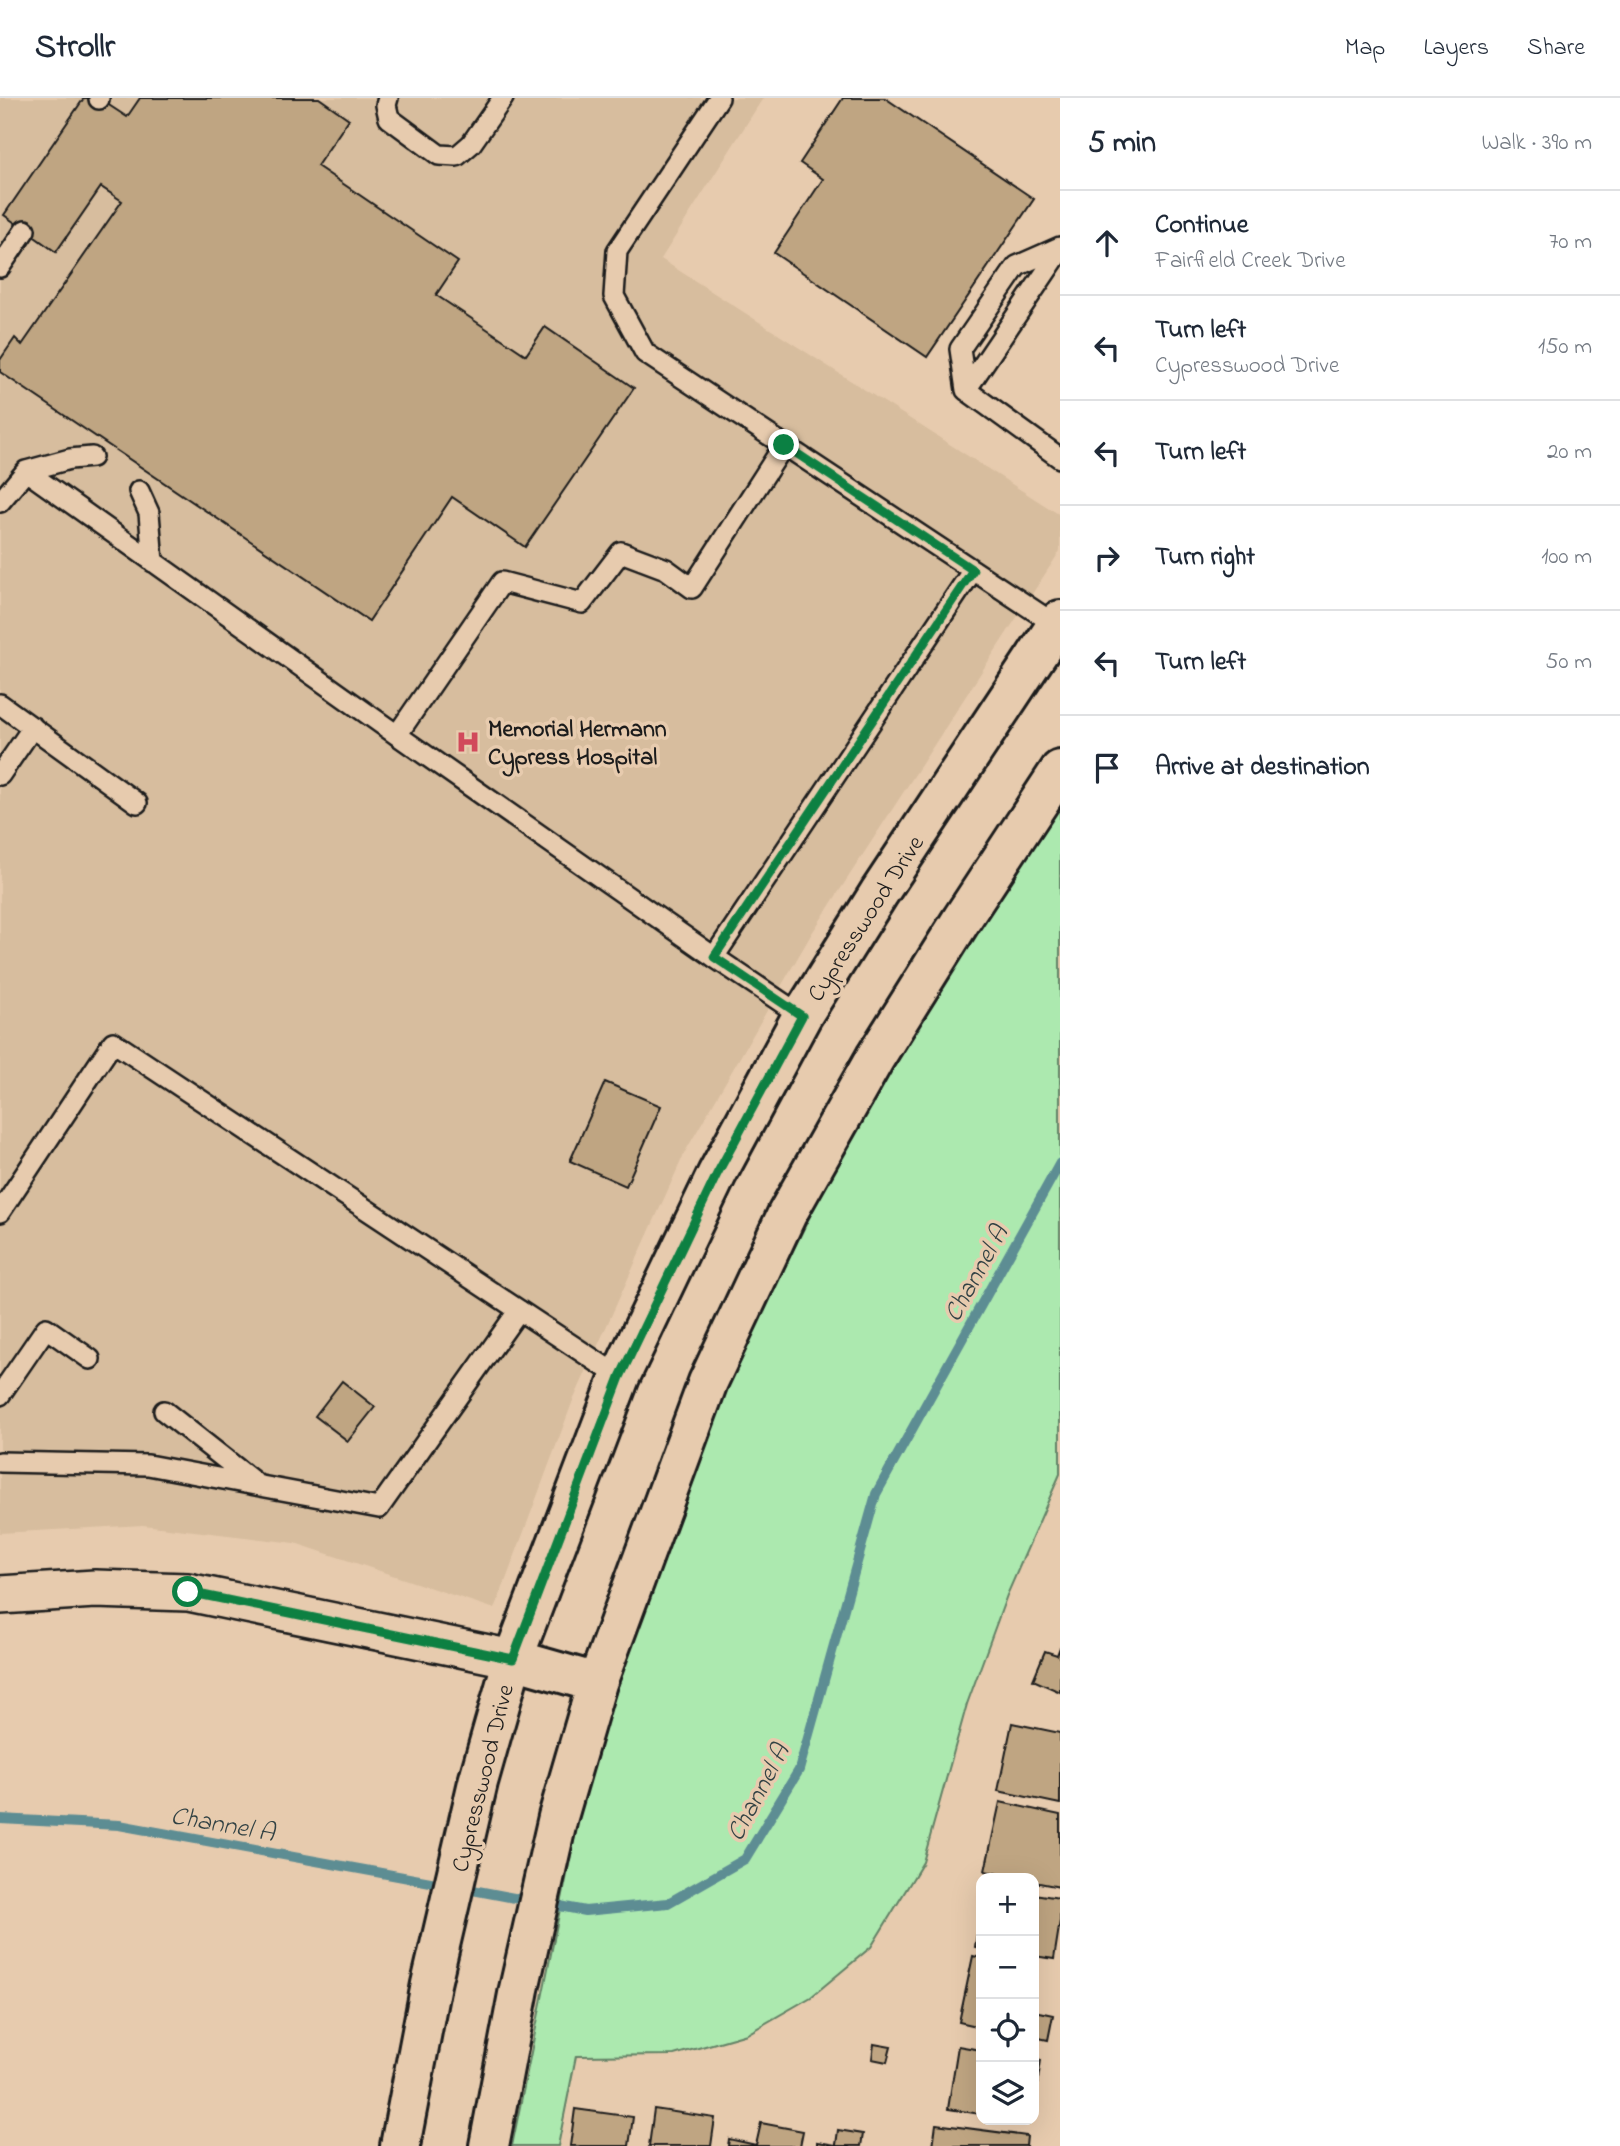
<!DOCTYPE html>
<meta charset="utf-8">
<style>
:root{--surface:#fff;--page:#f6f6f7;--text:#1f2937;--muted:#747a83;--line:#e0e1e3}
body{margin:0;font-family:"Indie Flower",sans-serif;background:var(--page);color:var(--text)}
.controls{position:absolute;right:21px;bottom:21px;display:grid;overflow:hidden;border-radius:14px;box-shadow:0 7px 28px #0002}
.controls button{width:63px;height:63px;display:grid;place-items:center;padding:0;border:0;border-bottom:2px solid var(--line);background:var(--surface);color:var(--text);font:35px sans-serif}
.stop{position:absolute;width:21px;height:21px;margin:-16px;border:5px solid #0b8043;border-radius:50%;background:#fff}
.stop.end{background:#0b8043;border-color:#fff;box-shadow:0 2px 7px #0008}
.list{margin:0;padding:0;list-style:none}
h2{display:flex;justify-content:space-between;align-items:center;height:91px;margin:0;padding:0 28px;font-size:30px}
h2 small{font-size:23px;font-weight:400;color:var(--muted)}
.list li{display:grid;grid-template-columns:46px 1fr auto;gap:21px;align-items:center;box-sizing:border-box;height:105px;padding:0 28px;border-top:2px solid var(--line)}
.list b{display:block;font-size:26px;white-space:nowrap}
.list p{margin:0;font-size:23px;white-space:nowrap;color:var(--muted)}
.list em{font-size:23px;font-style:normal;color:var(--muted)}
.icon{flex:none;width:38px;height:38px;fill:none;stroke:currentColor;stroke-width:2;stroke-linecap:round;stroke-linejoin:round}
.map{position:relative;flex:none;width:1060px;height:2048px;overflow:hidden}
header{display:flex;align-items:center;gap:42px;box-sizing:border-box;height:98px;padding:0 35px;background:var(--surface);border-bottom:2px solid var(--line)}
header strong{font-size:33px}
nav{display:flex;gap:38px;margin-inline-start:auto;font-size:24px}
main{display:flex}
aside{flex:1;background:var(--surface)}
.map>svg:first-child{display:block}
.built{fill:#d7bd9e}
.green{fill:#ace9af;stroke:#648266;stroke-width:2}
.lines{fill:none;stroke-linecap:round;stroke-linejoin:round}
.stream{stroke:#5d8d93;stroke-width:10}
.building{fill:#bfa582;stroke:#1c1c1c;stroke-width:2}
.lane-casing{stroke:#1c1c1c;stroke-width:24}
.street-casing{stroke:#1c1c1c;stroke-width:42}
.secondary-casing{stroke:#1c1c1c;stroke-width:44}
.lane{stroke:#e7cbae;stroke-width:19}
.street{stroke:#e7cbae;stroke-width:37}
.secondary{stroke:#e7cbae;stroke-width:38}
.route{stroke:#0b8043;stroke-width:9}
.labels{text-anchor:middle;stroke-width:7;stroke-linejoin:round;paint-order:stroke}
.poi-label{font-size:24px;font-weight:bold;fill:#1c1c1c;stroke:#e7cbae;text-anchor:start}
.street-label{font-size:24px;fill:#1c1c1c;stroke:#e7cbae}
.water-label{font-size:26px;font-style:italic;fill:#324244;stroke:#e7cbae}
</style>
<header>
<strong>Strollr</strong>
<nav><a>Map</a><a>Layers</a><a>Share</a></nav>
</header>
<main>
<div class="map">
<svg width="1060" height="2048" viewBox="0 0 1060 2048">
<rect width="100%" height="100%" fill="#e7cbae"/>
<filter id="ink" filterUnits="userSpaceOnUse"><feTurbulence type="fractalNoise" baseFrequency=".0143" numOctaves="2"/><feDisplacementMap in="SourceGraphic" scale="14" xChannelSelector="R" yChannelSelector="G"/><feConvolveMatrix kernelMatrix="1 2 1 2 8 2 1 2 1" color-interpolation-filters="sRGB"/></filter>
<g filter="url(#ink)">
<path class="built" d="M0,0H763L661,161L1060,417V453L812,835L685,1054L572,1305L495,1511L295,1445L143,1427L0,1435Z"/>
<path class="green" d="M1060,708V1376L1007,1497L967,1606L923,1764L871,1849L811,1899L747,1936L674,1957L576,1958L558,2048H512L587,1678L712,1317L845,1047L999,800Z"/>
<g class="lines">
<path class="stream" d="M0,1721L119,1727L447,1787
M462,1790L530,1803
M545,1805L585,1813L668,1805L745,1761L799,1672L876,1396L1060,1065"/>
</g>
<path class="building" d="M84,0H98L127,19L140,0H319L349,21L317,68L458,164L436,197L526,257L545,229L634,290L525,449L452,399L369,523L0,274V262L15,240L22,247L122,103L101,89L56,154L4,117Z
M843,0H885L1034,101L927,259L774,155L823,81L800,65Z
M605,984L661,1008L626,1088L570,1063Z
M342,1283L375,1309L348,1343L315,1318Z
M1060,1549V1594L1033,1582L1045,1553L1057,1557Z
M1012,1625L1060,1635V1706L998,1693Z
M1000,1704L1060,1717V1789L1034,1784V1780H1018L985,1773Z
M1034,1796L1060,1800V1823L1054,1861L1034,1858Z
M981,1809V1850L975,1849Z
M973,1858L981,1860V1929L959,1924Z
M1034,1913L1053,1917L1048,1942L1034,1939Z
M874,1946L891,1949L887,1964L872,1961Z
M958,1948L981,1952V2016L948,2011Z
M1034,1960L1041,1962L1034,2008Z
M575,2011L633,2019L629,2048H570Z
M654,2011L715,2020L711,2048H649Z
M761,2025L803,2033L800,2048H728L729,2041L756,2047Z
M936,2026L1027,2038L1026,2048H933Z
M838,2032L863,2036L861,2048H817V2044L836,2047Z"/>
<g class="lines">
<g class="lane-casing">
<path id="lane" d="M388,0L386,7L389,20L439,57L457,58L471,46L503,0
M719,0L617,153L614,198L645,255L1056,527
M99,1V0
M1060,153L966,292L1060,360
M0,169L25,132
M966,292L960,251L1017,168L1060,149
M26,373L70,361L92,359
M139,393L149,415L153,464
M0,404L26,373L397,637L714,859
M0,606L137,705
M397,637L502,484L582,505L621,454L666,471L692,490L784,347
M0,677L33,629
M802,918L714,859L973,472
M0,1114L113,944L620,1279
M0,1297L46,1230L90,1261
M164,1313L254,1384
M0,1364L148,1367L379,1410L519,1212"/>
</g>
<g class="street-casing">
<path id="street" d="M0,1497L95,1491L188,1494L513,1561"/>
</g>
<g class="secondary-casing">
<path id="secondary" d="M513,1561L597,1585
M400,2048L431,1886L478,1684L513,1561L620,1279L717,1076L802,918L879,795L1060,522
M489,2048L519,1891L558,1719L597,1585L708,1284L787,1116L875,960L962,821L1060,672"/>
</g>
<use href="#lane" class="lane"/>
<use href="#street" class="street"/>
<use href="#secondary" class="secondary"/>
</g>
</g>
<g class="lines" filter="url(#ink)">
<path class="route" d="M188,1494L513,1561L620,1279L717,1076L802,918L714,859L973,472L784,347"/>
</g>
<defs>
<g id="hospital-bare" transform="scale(1.89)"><path d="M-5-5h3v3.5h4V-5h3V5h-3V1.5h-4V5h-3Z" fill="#d1495b" stroke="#e7cbae" stroke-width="2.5" paint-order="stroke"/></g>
</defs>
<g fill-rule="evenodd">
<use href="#hospital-bare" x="468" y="644"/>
</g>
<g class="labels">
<g class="poi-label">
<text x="488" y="638">Memorial Hermann<tspan x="488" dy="28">Cypress Hospital</tspan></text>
</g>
<g class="street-label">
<text transform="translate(865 820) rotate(-57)" y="8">Cypresswood Drive</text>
<text transform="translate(482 1680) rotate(-76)" y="8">Cypresswood Drive</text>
</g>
<g class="water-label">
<text transform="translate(975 1175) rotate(-61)" y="9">Channel A</text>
<text transform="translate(757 1694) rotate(-62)" y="9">Channel A</text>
<text transform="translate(223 1725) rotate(10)" y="9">Channel A</text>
</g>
</g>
</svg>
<div class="controls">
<button>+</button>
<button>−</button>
<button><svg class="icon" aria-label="locate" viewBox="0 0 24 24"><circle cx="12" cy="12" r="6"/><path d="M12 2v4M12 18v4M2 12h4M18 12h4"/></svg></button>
<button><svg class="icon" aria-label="layers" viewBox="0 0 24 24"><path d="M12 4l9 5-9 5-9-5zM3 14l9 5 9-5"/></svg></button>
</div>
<div class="stop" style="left:188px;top:1494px"></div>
<div class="stop end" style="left:784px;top:347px"></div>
</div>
<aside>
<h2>5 min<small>Walk · 390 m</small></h2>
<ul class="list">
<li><svg class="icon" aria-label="ahead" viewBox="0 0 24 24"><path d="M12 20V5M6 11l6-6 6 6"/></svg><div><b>Continue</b><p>Fairfield Creek Drive</p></div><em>70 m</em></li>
<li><svg class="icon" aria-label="left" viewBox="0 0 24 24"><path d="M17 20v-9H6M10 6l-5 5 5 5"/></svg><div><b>Turn left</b><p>Cypresswood Drive</p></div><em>150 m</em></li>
<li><svg class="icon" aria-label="left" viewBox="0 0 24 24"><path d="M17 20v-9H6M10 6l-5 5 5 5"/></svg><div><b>Turn left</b></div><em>20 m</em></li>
<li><svg class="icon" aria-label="right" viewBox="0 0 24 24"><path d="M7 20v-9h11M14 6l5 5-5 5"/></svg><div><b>Turn right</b></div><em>100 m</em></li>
<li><svg class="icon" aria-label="left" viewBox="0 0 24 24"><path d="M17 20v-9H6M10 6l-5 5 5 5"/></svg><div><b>Turn left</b></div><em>50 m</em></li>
<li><svg class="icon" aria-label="arrive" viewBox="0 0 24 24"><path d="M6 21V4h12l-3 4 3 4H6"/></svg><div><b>Arrive at destination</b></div></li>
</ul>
</aside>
</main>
